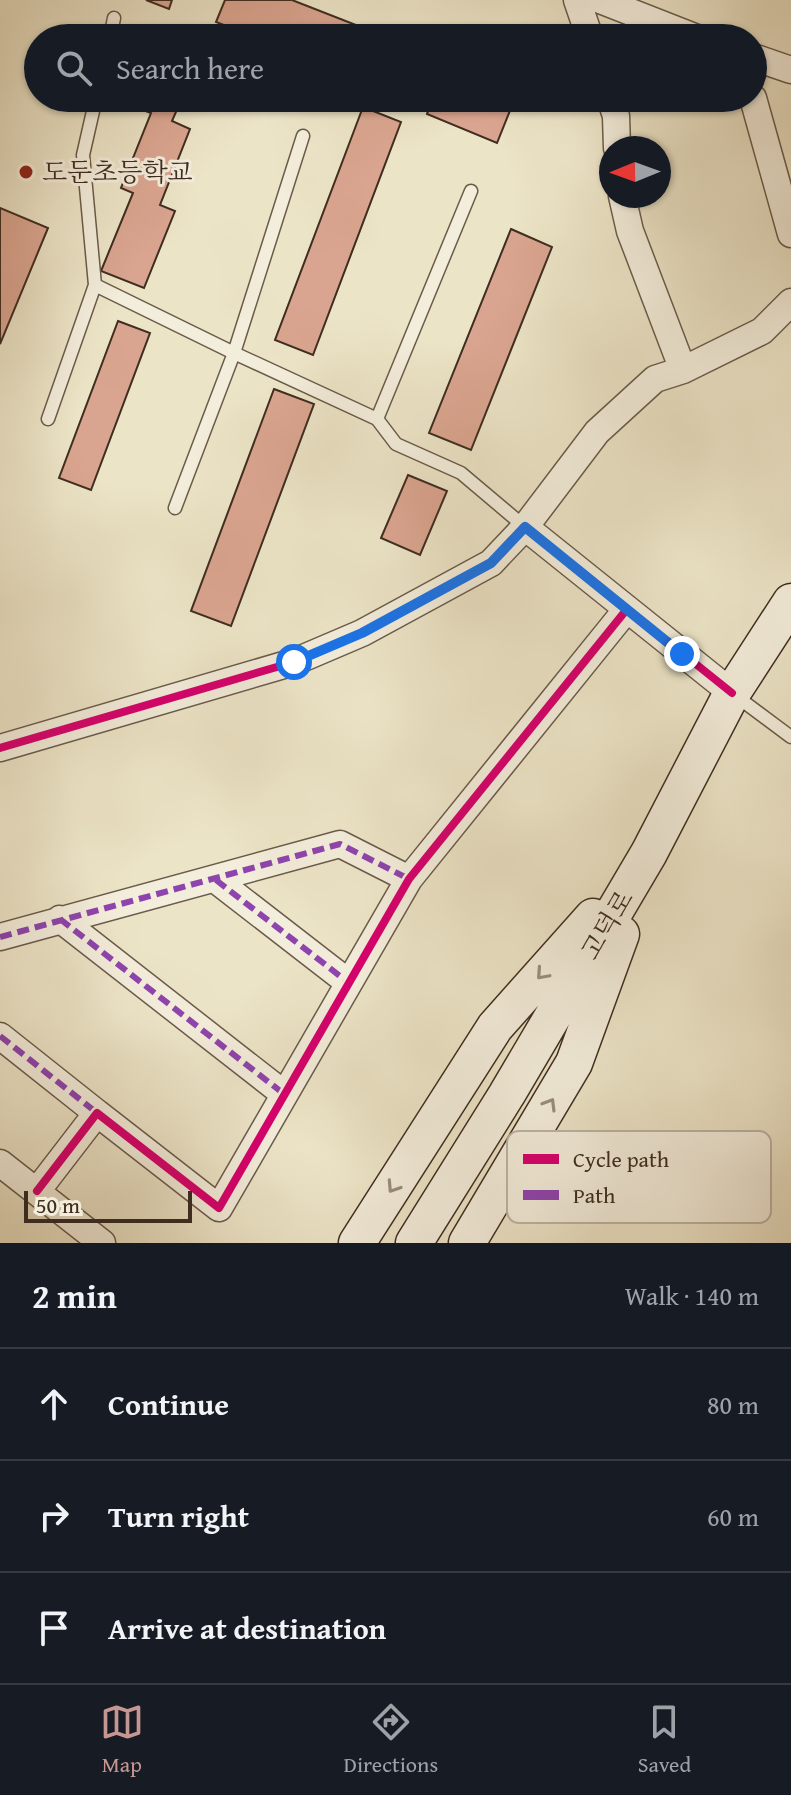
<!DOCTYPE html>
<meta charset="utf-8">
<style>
:root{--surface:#171b24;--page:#242831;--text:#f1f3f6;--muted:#9ea1a6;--line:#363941;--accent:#c59692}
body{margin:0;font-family:"Gentium Book Plus","Noto Serif KR",serif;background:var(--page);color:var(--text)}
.compass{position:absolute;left:599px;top:136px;width:72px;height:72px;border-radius:50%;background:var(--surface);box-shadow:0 2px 6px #0004;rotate:269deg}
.scale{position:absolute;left:24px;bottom:20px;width:168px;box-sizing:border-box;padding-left:8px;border:4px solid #3f2d20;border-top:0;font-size:22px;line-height:28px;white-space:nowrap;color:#3f2d20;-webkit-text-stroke:6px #f3eddb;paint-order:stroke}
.stop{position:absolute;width:24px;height:24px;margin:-18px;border:6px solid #1a73e8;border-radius:50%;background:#fff}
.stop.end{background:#1a73e8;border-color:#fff;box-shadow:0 2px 8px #0008}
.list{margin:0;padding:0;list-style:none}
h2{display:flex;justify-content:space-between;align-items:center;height:104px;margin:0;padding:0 32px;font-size:34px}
h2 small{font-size:26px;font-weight:400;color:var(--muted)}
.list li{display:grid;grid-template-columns:52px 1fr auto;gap:24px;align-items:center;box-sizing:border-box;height:112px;padding:0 32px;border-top:2px solid var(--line)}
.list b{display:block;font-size:30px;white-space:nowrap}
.list em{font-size:26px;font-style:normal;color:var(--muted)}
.icon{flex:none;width:44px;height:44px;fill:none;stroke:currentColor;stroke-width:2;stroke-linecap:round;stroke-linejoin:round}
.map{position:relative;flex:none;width:791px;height:1243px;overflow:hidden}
.search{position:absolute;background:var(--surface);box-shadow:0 2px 6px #0004;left:24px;right:24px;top:24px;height:88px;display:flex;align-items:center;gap:20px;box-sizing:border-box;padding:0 28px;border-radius:44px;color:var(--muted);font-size:30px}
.sheet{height:440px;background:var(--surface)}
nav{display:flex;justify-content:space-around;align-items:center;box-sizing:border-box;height:112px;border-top:2px solid var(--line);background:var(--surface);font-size:22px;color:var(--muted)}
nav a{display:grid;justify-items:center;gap:4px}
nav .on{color:var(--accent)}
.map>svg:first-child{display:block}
.building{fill:#daa590;stroke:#3f2d20;stroke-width:2}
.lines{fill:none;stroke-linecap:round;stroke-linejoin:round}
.lane-casing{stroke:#6a5b4a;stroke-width:15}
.street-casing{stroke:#6a5b4a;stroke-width:29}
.secondary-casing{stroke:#3f2d20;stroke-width:39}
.lane{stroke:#f3eddb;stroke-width:12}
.street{stroke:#f3eddb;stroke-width:26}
.secondary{stroke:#f3eddb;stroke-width:36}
.quiet{stroke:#8e44ad;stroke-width:6;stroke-dasharray:12 6;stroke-linecap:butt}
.cycleway-casing{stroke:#f3eddb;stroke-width:13}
.cycleway{stroke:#d6006c;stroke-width:8}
.oneway{stroke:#998d7e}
.route{stroke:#1a73e8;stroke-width:10}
.poi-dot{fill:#8f2418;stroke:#f3eddb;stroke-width:3}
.labels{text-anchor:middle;stroke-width:6;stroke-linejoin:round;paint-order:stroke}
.poi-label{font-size:26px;fill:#3f2d20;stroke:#f3eddb;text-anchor:start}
.street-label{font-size:26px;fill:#3f2d20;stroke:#f3eddb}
.key{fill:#f3eddb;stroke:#bdb3a3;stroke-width:2}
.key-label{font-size:22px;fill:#3f2d20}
</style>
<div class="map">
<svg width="791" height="1243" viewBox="0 0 791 1243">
<rect width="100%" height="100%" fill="#ece4c7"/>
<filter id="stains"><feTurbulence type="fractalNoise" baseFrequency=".0025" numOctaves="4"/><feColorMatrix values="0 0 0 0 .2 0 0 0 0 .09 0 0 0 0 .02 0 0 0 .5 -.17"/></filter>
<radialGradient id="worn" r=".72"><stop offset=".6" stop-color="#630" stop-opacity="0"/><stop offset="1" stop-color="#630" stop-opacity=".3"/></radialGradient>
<path class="building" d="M146,0H172L169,9Z
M225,0H292L384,36L257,38L216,22Z
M145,98H182L172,121L190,129L160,205L175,211L144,288L101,271L133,193L121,188L151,113L140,109Z
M433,98H515L497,143L427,114Z
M363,107L401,122L313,355L275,340Z
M0,208L48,228L0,344Z
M511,229L552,247L471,450L429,433Z
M118,321L150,333L91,490L59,478Z
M274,389L314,404L231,626L191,611Z
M408,475L447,491L420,555L381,538Z"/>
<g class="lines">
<g class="lane-casing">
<path id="lane" d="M110,38L114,18
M96,98L83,155L95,285L234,353L175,508
M303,136L234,353L377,419
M471,191L377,419L396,444L461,473L525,527
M48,419L95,285
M736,696L791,737"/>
</g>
<g class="street-casing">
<path id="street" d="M577,0L590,38
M600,0L697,38
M753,57L791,70
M610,98L616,116L617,148
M753,98L791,234
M622,196L630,231L683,370
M525,527L597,432L655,379L683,370L762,331L791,302
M0,748L294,662L362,633L491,563L525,527L732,693
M216,880L349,983
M60,919L284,1094
M0,937L340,844L409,879
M0,1036L97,1113
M0,1163L102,1243
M37,1191L97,1113L219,1208L409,879L627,609"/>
</g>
<g class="secondary-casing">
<path id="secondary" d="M357,1243L495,1027L593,917
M414,1243L507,1094L649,853L732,693L791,602
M467,1243L574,1063L621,934"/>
</g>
<use href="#lane" class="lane"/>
<use href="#street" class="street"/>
<use href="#secondary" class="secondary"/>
<path class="quiet" d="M216,880L349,983
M60,919L284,1094
M0,937L340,844L409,879
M0,1036L97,1113"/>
<g class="cycleway-casing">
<path id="cycleway" d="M0,748L294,662L362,633L491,563L525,527L732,693
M37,1191L97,1113L219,1208L409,879L627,609"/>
</g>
<use href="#cycleway" class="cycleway"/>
</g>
<defs><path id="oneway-chevron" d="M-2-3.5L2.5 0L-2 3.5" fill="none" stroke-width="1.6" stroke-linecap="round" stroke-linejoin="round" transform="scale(2)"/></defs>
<g class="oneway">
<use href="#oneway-chevron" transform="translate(542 974) rotate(132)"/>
<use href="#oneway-chevron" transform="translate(550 1104) rotate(-59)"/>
<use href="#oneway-chevron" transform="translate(393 1187) rotate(123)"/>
</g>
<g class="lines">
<path class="route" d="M294,662L362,633L491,563L525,527L682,654"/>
</g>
<circle class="poi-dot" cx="26" cy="172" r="8"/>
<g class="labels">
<g class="poi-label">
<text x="42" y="181">도둔초등학교</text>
</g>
<g class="street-label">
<text transform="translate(607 925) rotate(-59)" y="9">고덕로</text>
</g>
</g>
<rect x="507" y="1131" width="264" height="92" rx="12" class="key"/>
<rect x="523" y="1154" width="36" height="10" fill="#d6006c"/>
<rect x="523" y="1190" width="36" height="10" fill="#8e44ad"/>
<g class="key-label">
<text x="573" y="1167">Cycle path</text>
<text x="573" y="1203">Path</text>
</g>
<rect width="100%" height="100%" filter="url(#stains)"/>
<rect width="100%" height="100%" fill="url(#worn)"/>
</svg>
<svg class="compass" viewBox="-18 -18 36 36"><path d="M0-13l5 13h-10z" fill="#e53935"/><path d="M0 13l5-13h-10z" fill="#9ea1a6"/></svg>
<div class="scale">50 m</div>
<div class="stop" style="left:294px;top:662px"></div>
<div class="stop end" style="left:682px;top:654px"></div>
<div class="search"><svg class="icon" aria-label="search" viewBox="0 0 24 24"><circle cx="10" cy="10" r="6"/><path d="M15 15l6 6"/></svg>Search here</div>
</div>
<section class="sheet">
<h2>2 min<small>Walk · 140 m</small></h2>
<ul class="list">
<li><svg class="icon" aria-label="ahead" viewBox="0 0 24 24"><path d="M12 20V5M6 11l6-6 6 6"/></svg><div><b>Continue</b></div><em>80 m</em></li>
<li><svg class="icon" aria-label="right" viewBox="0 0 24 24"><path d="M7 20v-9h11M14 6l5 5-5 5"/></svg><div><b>Turn right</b></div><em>60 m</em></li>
<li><svg class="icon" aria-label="arrive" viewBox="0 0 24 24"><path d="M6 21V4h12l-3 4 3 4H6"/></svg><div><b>Arrive at destination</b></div></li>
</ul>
</section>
<nav>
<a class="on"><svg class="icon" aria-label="map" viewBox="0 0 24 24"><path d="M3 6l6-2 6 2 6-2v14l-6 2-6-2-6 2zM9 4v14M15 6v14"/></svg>Map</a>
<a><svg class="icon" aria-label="directions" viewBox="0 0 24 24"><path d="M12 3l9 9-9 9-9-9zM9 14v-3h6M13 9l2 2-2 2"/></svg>Directions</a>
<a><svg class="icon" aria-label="saved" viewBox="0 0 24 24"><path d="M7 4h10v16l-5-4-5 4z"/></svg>Saved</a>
</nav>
